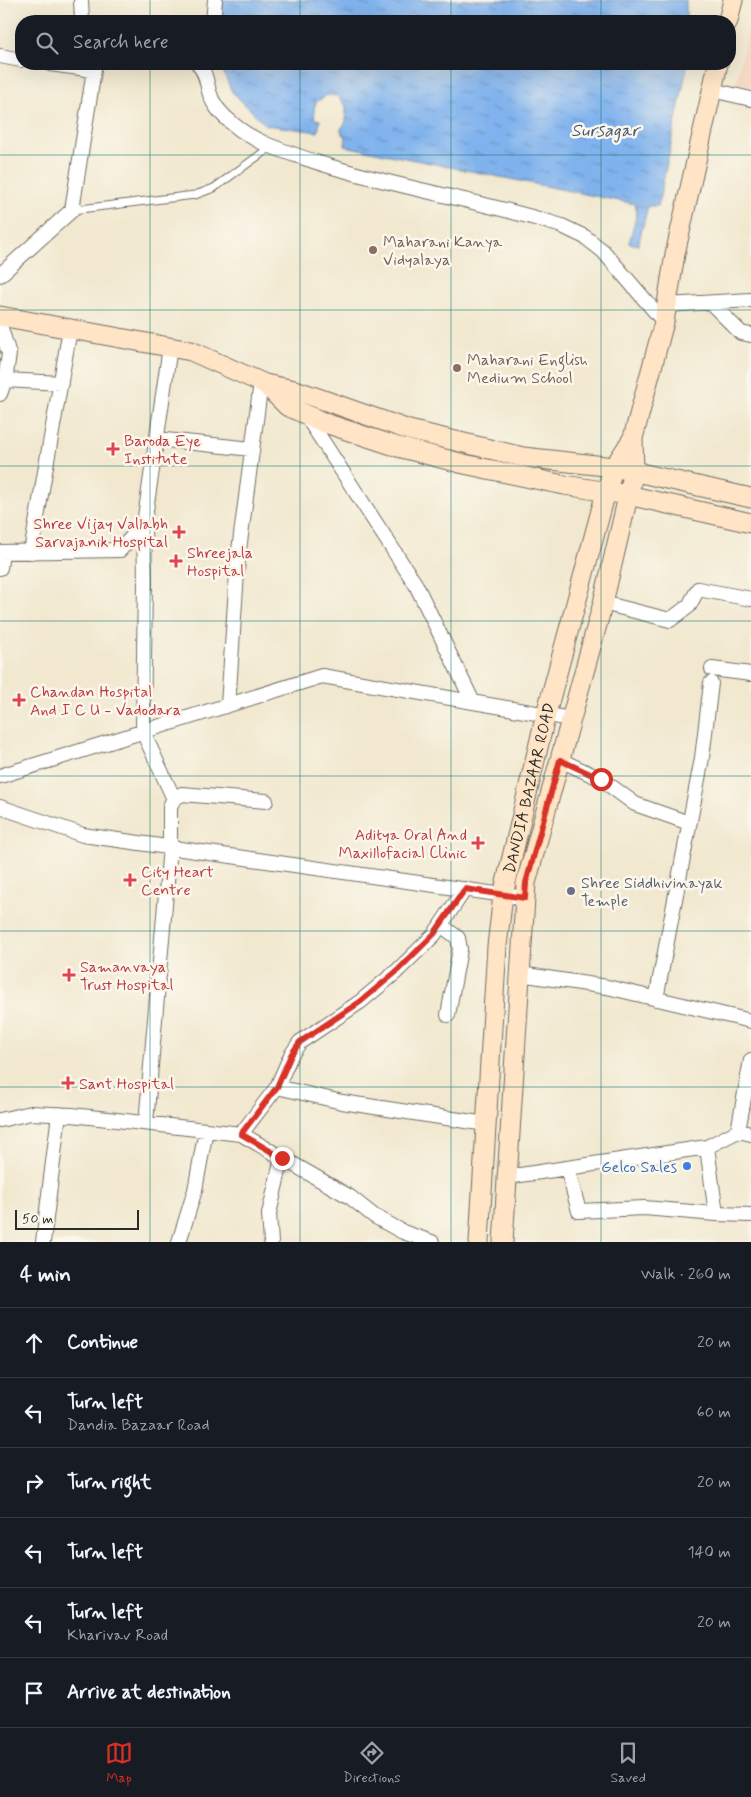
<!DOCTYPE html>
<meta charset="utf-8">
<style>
:root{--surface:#171b24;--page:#242831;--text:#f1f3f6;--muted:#9ea1a6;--line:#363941;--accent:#d93025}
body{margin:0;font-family:Mynerve,sans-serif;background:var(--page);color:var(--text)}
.scale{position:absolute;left:15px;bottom:12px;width:124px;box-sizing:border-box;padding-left:5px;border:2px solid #2b2b2b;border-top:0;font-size:14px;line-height:18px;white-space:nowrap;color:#2b2b2b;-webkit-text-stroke:4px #fbf7ec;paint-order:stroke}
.stop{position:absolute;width:15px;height:15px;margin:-11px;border:4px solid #d93025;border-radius:50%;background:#fff}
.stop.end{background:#d93025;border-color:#fff;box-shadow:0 1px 5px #0008}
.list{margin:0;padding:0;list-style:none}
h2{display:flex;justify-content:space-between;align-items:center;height:65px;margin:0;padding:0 20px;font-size:21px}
h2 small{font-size:16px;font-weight:400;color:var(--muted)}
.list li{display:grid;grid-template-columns:32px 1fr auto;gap:15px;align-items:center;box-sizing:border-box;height:70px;padding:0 20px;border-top:1px solid var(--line)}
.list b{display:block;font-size:19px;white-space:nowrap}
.list p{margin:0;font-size:16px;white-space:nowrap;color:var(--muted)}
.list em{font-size:16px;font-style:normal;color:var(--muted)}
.icon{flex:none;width:28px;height:28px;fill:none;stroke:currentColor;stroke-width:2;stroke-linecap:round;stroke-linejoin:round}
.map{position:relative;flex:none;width:751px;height:1242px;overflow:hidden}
.search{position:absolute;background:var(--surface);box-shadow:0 5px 20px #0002;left:15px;right:15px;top:15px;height:55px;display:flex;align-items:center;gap:12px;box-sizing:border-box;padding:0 18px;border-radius:20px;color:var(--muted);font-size:19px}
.sheet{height:485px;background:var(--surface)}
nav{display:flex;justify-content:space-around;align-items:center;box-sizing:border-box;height:70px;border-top:1px solid var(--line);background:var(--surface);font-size:14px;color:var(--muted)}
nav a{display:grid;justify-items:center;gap:2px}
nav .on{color:var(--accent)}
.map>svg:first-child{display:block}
.built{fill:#f4d3c0}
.water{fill:url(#water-ripples);stroke:#566e8c}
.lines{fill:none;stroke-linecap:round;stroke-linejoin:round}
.lane-casing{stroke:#706d64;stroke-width:9}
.street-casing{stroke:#706d64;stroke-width:16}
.secondary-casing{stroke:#706d64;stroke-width:21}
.lane{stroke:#fff;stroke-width:7}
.street{stroke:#fff;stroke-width:14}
.secondary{stroke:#ffe4c6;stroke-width:19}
.route{stroke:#d93025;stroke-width:6}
.grid{fill:none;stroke:#0f766e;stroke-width:1;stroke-opacity:0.55}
.education-dot{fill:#8d6e63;stroke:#fbf7ec;stroke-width:2}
.health-dot{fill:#e0444e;stroke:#fbf7ec;stroke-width:2}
.worship-dot{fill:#6b7280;stroke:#fbf7ec;stroke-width:2}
.shop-dot{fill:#3f7fe0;stroke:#fbf7ec;stroke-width:2}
.labels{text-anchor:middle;stroke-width:5;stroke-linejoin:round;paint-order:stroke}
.education-label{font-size:16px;fill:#785e54;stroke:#fbf7ec;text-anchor:start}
.health-label{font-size:16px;fill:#be3a42;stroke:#fbf7ec;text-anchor:start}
.street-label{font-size:16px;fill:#2b2b2b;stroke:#fbf7ec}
.worship-label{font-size:16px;fill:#5b616d;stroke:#fbf7ec;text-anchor:start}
.shop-label{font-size:16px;fill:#366cbe;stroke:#fbf7ec;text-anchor:end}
.water-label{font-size:18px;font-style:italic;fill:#495a6f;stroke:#fbf7ec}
</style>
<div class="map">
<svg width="751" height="1242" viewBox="0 0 751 1242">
<defs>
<pattern id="water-ripples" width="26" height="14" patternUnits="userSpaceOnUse" patternTransform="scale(1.25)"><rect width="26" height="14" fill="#80b2ed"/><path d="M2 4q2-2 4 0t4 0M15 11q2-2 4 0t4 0" fill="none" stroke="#6991c0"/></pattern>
</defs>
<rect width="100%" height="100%" fill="#fbf7ec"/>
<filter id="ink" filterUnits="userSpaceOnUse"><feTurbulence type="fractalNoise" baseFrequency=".02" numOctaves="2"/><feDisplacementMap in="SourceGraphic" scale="10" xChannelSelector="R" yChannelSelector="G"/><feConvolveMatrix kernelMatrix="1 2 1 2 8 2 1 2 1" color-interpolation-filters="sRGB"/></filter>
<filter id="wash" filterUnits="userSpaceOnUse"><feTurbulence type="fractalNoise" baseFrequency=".0096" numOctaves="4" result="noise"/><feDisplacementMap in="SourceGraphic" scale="20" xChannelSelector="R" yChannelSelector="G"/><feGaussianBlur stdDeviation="1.12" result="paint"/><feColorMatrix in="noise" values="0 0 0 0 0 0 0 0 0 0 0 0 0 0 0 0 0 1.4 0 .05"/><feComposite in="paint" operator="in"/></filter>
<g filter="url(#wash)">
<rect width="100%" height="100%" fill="#f1e8cf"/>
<path class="built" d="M751,15V87L736,83Z"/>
<path class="water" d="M218,0H686V21H217Z
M220,64H680V66L687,67L658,206H648L638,245L629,243L637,213L635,204L345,146L346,136L342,134L341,129L346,122V106L337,96L327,95L316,102L314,109L315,119L320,120L318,132L266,125L232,92Z"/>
</g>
<g filter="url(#ink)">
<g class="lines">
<g class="lane-casing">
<path id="lane" d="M72,210L195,195L214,188L272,146"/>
</g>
<g class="street-casing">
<path id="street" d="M81,0L82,21
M213,21L215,0
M0,56L21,60
M50,64L94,70
M198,64C206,72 206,81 209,91C212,105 223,116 233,124C256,144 287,152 316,162C396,188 481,200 562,226L585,237L603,251L664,322
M712,90L751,99
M0,275L72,210L94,70L91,64
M711,303L741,333L751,335
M667,305L751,300
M0,325L9,354L5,380L0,394
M5,380L61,383
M305,414L416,585L473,702
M156,439L252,449
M144,524L145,581L143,732L174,799
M0,552L120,550L144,524L170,347
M31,552L70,329
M0,568L2,552
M603,603L670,620L689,606L698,589L751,599
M712,669L751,674
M228,705L238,558L261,382
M560,760L601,779L635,804L689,823
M0,776L322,676L571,719
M0,807L83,835L525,898
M441,925L458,938L460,949L448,1015
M520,974L607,987L751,1021
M656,999L702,758L711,683
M277,1087L342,1102L486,1124
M0,1120L31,1113L72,1115L241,1134L350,1197L374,1216L403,1232L432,1242
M146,1123L170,847V806L174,799L182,794L266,801
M738,1131L751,1060
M241,1134L277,1087L291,1055L300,1042L360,1002L396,972L434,935L465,889
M707,1147L716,1214L751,1215
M567,1168L579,1211L644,1208L716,1214
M507,1177L707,1147L738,1131L751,1134
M43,1242L59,1114
M179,1242L195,1190L206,1130
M271,1242L269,1214L282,1158"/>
</g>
<g class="secondary-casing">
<g id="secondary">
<path d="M728,21L733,0"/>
<path d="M0,316L191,351L265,384L295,390L409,430L523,457L614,467L751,498"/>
<path d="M265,384L287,406L325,423L398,447L464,464L564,485L628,495L751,523"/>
<path id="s1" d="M479,1242L497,946L503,895L546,714L606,492L614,467L633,438"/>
<path d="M503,1242L526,883L603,603L634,471L633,438L664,322L675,254L718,64"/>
</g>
</g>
<use href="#lane" class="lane"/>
<use href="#street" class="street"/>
<use href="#secondary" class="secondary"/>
</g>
</g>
<g class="lines" filter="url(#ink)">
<path class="route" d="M282,1158L241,1134L277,1087L291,1055L300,1042L360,1002L396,972L434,934L465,889L525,898L526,883L560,760L601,779"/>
</g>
<path class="grid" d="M150,0V21M300,0V21M451,0V21M601,0V21M150,64V1242M300,64V1242M451,64V1242M601,64V1242M0,155H751M0,310H751M0,466H751M0,621H751M0,776H751M0,931H751M0,1087H751"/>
<g class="education-dot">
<circle cx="373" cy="250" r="5"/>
<circle cx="457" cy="368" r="5"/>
</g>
<g class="health-dot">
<path d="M110.5 441.5h5v5h5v5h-5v5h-5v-5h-5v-5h5z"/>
<path d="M176.5 524.5h5v5h5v5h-5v5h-5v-5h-5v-5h5z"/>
<path d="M173.5 553.5h5v5h5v5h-5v5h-5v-5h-5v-5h5z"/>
<path d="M16.5 692.5h5v5h5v5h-5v5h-5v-5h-5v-5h5z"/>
<path d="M475.5 835.5h5v5h5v5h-5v5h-5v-5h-5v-5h5z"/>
<path d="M127.5 872.5h5v5h5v5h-5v5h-5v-5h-5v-5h5z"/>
<path d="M66.5 967.5h5v5h5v5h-5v5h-5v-5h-5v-5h5z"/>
<path d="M65.5 1075.5h5v5h5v5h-5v5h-5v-5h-5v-5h5z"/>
</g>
<circle class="worship-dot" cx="571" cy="891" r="5"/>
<circle class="shop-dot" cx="687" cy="1166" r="5"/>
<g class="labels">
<g class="education-label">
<text x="383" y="247">Maharani Kanya<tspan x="383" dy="18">Vidyalaya</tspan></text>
<text x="467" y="365">Maharani English<tspan x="467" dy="18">Medium School</tspan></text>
</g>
<g class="health-label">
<text x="124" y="446">Baroda Eye<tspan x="124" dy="18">Institute</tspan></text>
<text x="168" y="529" text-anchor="end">Shree Vijay Vallabh<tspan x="168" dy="18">Sarvajanik Hospital</tspan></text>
<text x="187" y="558">Shreejala<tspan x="187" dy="18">Hospital</tspan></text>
<text x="30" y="697">Chandan Hospital<tspan x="30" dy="18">And I C U - Vadodara</tspan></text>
<text x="467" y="840" text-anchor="end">Aditya Oral And<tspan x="467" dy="18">Maxillofacial Clinic</tspan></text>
<text x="141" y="877">City Heart<tspan x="141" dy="18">Centre</tspan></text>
<text x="80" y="972">Samanvaya<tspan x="80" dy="18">Trust Hospital</tspan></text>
<text x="79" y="1089">Sant Hospital</text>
</g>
<g class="street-label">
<text dy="6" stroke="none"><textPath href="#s1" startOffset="458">DANDIA BAZAAR ROAD</textPath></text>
</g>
<g class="worship-label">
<text x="581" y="888">Shree Siddhivinayak<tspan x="581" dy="18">Temple</tspan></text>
</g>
<g class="shop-label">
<text x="677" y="1172">Gelco Sales</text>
</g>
<g class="water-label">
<text x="605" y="136">Sursagar</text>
</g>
</g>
</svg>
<div class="scale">50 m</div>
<div class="stop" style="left:601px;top:779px"></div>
<div class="stop end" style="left:282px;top:1158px"></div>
<div class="search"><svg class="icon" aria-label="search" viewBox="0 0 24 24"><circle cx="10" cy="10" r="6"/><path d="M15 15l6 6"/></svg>Search here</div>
</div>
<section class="sheet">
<h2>4 min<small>Walk · 260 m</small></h2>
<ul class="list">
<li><svg class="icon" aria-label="ahead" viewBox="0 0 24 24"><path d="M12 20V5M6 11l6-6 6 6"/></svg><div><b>Continue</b></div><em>20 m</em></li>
<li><svg class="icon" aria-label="left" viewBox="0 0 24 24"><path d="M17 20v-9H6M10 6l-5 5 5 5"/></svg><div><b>Turn left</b><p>Dandia Bazaar Road</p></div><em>60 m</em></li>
<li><svg class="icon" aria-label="right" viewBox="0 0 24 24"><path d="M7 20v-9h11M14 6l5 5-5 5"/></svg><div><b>Turn right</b></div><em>20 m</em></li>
<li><svg class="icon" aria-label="left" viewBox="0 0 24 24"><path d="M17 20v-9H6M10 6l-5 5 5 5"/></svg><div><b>Turn left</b></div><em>140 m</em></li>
<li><svg class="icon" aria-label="left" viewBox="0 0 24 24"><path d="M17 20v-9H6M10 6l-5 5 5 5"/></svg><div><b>Turn left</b><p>Kharivav Road</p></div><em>20 m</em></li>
<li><svg class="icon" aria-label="arrive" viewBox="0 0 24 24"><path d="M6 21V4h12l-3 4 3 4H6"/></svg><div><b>Arrive at destination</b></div></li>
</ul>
</section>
<nav>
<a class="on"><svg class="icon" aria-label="map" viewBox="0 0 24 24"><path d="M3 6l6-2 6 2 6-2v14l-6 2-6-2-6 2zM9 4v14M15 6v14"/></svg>Map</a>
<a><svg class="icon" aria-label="directions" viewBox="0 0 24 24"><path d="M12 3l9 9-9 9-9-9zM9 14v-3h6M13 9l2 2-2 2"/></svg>Directions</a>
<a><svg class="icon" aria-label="saved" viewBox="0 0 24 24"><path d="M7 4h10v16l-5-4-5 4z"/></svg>Saved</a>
</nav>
